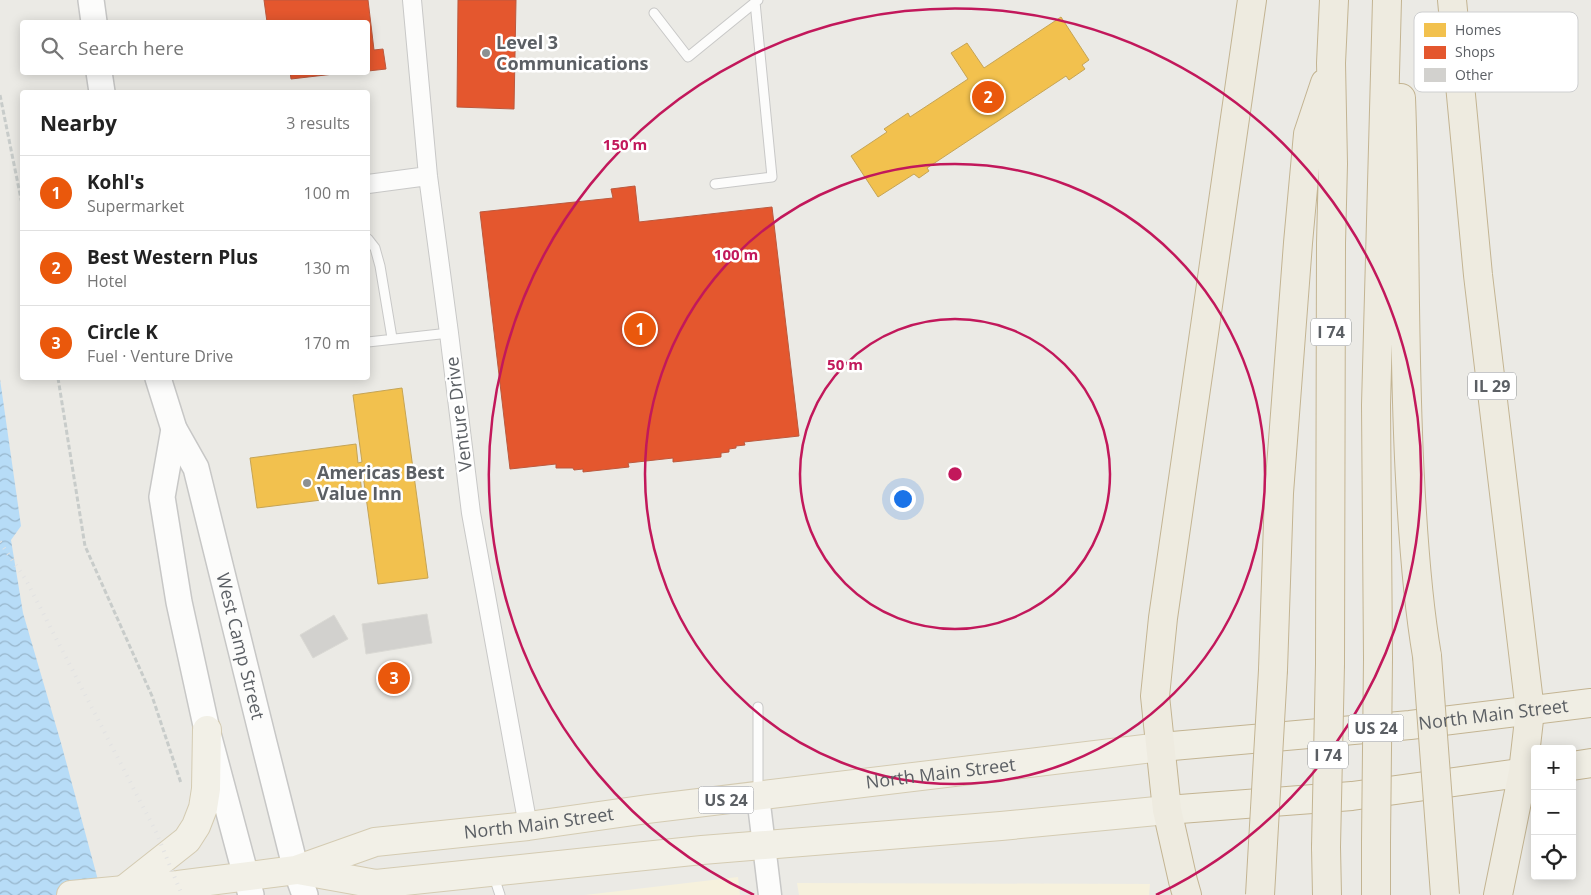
<!DOCTYPE html>
<meta charset="utf-8">
<style>
:root{--surface:#fff;--page:#f2f2f2;--text:#222;--muted:#767676;--line:#e0e0e0;--accent:#ea580c}
body{margin:0;font-family:"Open Sans",sans-serif;background:var(--page);color:var(--text)}
.controls{position:absolute;right:15px;bottom:15px;display:grid;overflow:hidden;border-radius:5px;box-shadow:0 2px 12px #0003}
.controls button{width:45px;height:45px;display:grid;place-items:center;padding:0;border:0;border-bottom:1px solid var(--line);background:var(--surface);color:var(--text);font:25px sans-serif}
.you{position:absolute;left:902px;top:498px;width:18px;height:18px;margin:-12px;border:4px solid #fff;border-radius:50%;background:#1a73e8;box-shadow:0 0 0 8px #1a73e833}
.badge{display:grid;place-items:center;width:32px;height:32px;border-radius:50%;background:var(--accent);color:#fff;font-size:16px;font-weight:700}
.pin{position:absolute;translate:-50% -50%;border:2px solid #fff;box-shadow:0 1px 5px #0006}
.list{margin:0;padding:0;list-style:none}
h2{display:flex;justify-content:space-between;align-items:center;height:65px;margin:0;padding:0 20px;font-size:21px}
h2 small{font-size:16px;font-weight:400;color:var(--muted)}
.list li{display:grid;grid-template-columns:32px 1fr auto;gap:15px;align-items:center;box-sizing:border-box;height:75px;padding:0 20px;border-top:1px solid var(--line)}
.list b{display:block;font-size:19px;white-space:nowrap}
.list p{margin:0;font-size:16px;white-space:nowrap;color:var(--muted)}
.list em{font-size:16px;font-style:normal;color:var(--muted)}
.icon{flex:none;width:28px;height:28px;fill:none;stroke:currentColor;stroke-width:2;stroke-linecap:round;stroke-linejoin:round}
.map{position:relative;flex:none;width:1591px;height:895px;overflow:hidden}
.search{position:absolute;background:var(--surface);box-shadow:0 2px 12px #0003;left:20px;top:20px;width:350px;height:55px;display:flex;align-items:center;gap:12px;box-sizing:border-box;padding:0 18px;border-radius:5px;color:var(--muted);font-size:19px}
.panel{position:absolute;background:var(--surface);box-shadow:0 2px 12px #0003;left:20px;top:90px;width:350px;height:290px;border-radius:5px}
.map>svg:first-child{display:block}
.commercial{fill:#f6f1dd}
.water{fill:url(#water-waves)}
.homes{fill:#f2c14e;stroke:#c5a455}
.shops{fill:#e4572e;stroke:#bb593e}
.building{fill:#d2d1ce;stroke:#dad9d4}
.lines{fill:none;stroke-linecap:round;stroke-linejoin:round}
.service-casing{stroke:#c8c8c7;stroke-width:11}
.minor-casing{stroke:#c8c8c7;stroke-width:20}
.tertiary-casing{stroke:#c8c8c7;stroke-width:25}
.secondary-casing{stroke:#c7c7c6;stroke-width:28}
.primary-casing{stroke:#d4cbb2;stroke-width:30}
.trunk-casing{stroke:#c3b492;stroke-width:30}
.motorway-casing{stroke:#c3b492;stroke-width:30}
.path{stroke:#c8ccca;stroke-width:3;stroke-dasharray:5 2.5;stroke-linecap:butt}
.service{stroke:#fcfcfb;stroke-width:9}
.minor{stroke:#fcfcfb;stroke-width:18}
.tertiary{stroke:#fcfcfb;stroke-width:22}
.secondary{stroke:#fcfcfb;stroke-width:25}
.primary{stroke:#f2f0e7;stroke-width:28}
.trunk{stroke:#f0eee4;stroke-width:28}
.motorway{stroke:#eeebe0;stroke-width:28}
.rail{stroke:#e2e2e2;stroke-width:4;stroke-dasharray:1 6;stroke-linecap:butt}
.motorway-bridge-casing{stroke:#c3b492;stroke-width:30;stroke-linecap:butt}
.motorway-bridge{stroke:#eeebe0;stroke-width:28}
.ring{fill:none;stroke:#c2185b;stroke-width:2.5}
.poi-dot{fill:#8d9091;stroke:#fff;stroke-width:2}
.labels{text-anchor:middle;stroke-width:5;stroke-linejoin:round;paint-order:stroke}
.shield{fill:#fff;stroke:#8c8f92;stroke-width:1}
.shield-label{font-size:16px;font-weight:bold;fill:#5b5f64}
.poi-label{font-size:18px;font-weight:bold;fill:#5b5f64;stroke:#fff;text-anchor:start}
.street-label{font-size:18px;fill:#5b5f64;stroke:#fff}
.key{fill:#fff;stroke:#cecfd0;stroke-width:1}
.key-label{font-size:14px;fill:#5b5f64}
.centre{fill:#c2185b;stroke:#fff;stroke-width:2.5}
.ring-label{font-size:15px;text-anchor:middle;font-weight:bold;fill:#c2185b;stroke:#fff;stroke-width:5;stroke-linejoin:round;paint-order:stroke}
</style>
<div class="map">
<svg width="1591" height="895" viewBox="0 0 1591 895">
<defs>
<pattern id="water-waves" width="16" height="10" patternUnits="userSpaceOnUse" patternTransform="scale(1.25)"><rect width="16" height="10" fill="#b7dcf7"/><path d="M0 5q4-4 8 0t8 0" fill="none" stroke="#98b6cc"/></pattern>
</defs>
<rect width="100%" height="100%" fill="#ebeae5"/>
<path class="commercial" d="M738,877L740,895H585Z
M797,883L1150,884L1149,895H799Z"/>
<path class="water" d="M0,379L21,526L11,540L23,613L61,743L102,895H0Z"/>
<path class="homes" d="M1061,17L1089,60L1082,65L1085,69L1069,80L1066,76L927,168L929,171L919,178L914,174L878,197L851,156L887,132L884,129L908,113L910,117L968,79L951,53L967,43L984,68Z
M402,388L428,578L378,584L363,475H360L362,495L257,508L250,458L356,444L358,463L362,462L353,395Z"/>
<path class="shops" d="M264,0H368L374,50L383,49L386,69L368,71V22H267Z
M458,0H516L514,109L457,107Z
M290,72H351L291,79Z
M635,186L639,222L772,207L799,436L744,442L745,445L736,446V448L729,449V452L721,453V457L673,462V458L628,463L629,467L583,472V469L574,470L573,468H556V464L510,469L480,212L613,198L611,189Z"/>
<path class="building" d="M427,614L432,643L366,654L362,624Z
M334,615L348,639L313,658L300,635Z"/>
<g class="lines">
<g class="service-casing">
<path id="service" d="M654,13L688,57L758,0
M715,184L772,177L755,2
M368,239L375,248L380,266L392,338
M368,342L449,333
M758,707V794
M493,874L500,895"/>
</g>
<g class="minor-casing">
<path id="minor" d="M412,0L428,176L449,333L471,513L528,826
M368,184L428,176"/>
</g>
<g class="tertiary-casing">
<path id="tertiary" d="M758,796L770,895"/>
</g>
<g class="secondary-casing">
<g id="secondary">
<path d="M91,0L94,22"/>
<path d="M99,72L102,92"/>
<path id="s1" d="M158,378L174,429L196,468L264,743L296,870L305,895"/>
<path d="M174,429L162,497L179,602L207,730L251,895"/>
</g>
</g>
<g class="primary-casing">
<g id="primary">
<path d="M298,870L376,884L702,850L1001,826L1167,810"/>
<path d="M125,889L187,840L196,826L203,808L206,789L207,730"/>
<path id="s2" d="M71,895L178,885L296,870L375,842L528,826L648,809L1161,747"/>
</g>
</g>
<g class="trunk-casing">
<g id="trunk">
<path id="s3" d="M1161,747L1410,725L1591,703"/>
<path d="M1572,766L1591,763"/>
<path d="M1167,810L1352,796L1535,771"/>
</g>
</g>
<g class="motorway-casing">
<path id="motorway" d="M1452,0L1478,275L1530,711L1523,772L1498,895
M1401,98C1406,225 1403,351 1410,478C1413,537 1417,597 1427,656
M1378,659L1376,405L1387,0
M1330,664L1331,243L1333,164L1331,63L1334,0
M1273,670L1279,493L1298,243L1308,134L1325,83
M1326,847L1327,895
M1187,895L1183,881L1167,810L1155,696L1163,618L1252,0
M1376,895V842"/>
</g>
<path class="path" d="M0,95L22,204
M58,378L85,546L152,696L181,783"/>
<use href="#service" class="service"/>
<use href="#minor" class="minor"/>
<use href="#tertiary" class="tertiary"/>
<use href="#secondary" class="secondary"/>
<use href="#primary" class="primary"/>
<use href="#trunk" class="trunk"/>
<use href="#motorway" class="motorway"/>
<path class="rail" d="M0,542L26,580L156,832L182,895"/>
<g class="motorway-bridge-casing">
<path id="motorway-bridge" d="M1427,656L1445,895
M1376,842L1378,659
M1326,847L1330,664
M1260,895L1273,670"/>
</g>
<use href="#motorway-bridge" class="motorway-bridge"/>
</g>
<g class="ring">
<circle cx="955" cy="474" r="155"/>
<circle cx="955" cy="474" r="310"/>
<path d="M754 895A466 466 0 1 1 1156 895"/>
</g>
<g class="poi-dot">
<circle cx="486" cy="53" r="5"/>
<circle cx="307" cy="483" r="5"/>
</g>
<g class="labels">
<g class="shield">
<rect x="1311" y="318.5" width="40" height="27" rx="4"/>
<rect x="1468" y="372.5" width="48" height="27" rx="4"/>
<rect x="1348.5" y="714.5" width="55" height="27" rx="4"/>
<rect x="1308" y="741.5" width="40" height="27" rx="4"/>
<rect x="698.5" y="786.5" width="55" height="27" rx="4"/>
</g>
<g class="shield-label">
<text x="1331" y="338">I 74</text>
<text x="1492" y="392">IL 29</text>
<text x="1376" y="734">US 24</text>
<text x="1328" y="761">I 74</text>
<text x="726" y="806">US 24</text>
</g>
<g class="poi-label">
<text x="496" y="49">Level 3<tspan x="496" dy="21">Communications</tspan></text>
<text x="317" y="479">Americas Best<tspan x="317" dy="21">Value Inn</tspan></text>
</g>
<g class="street-label">
<text transform="translate(459 414) rotate(-97)" y="6">Venture Drive</text>
<text dy="6" stroke="none"><textPath href="#s1" startOffset="282">West Camp Street</textPath></text>
<text dy="6" stroke="none"><textPath href="#s3" startOffset="334">North Main Street</textPath></text>
<text dy="6" stroke="none"><textPath href="#s2" startOffset="880">North Main Street</textPath></text>
<text dy="6" stroke="none"><textPath href="#s2" startOffset="475">North Main Street</textPath></text>
</g>
</g>
<rect x="1414" y="12" width="164" height="80" rx="8" class="key"/>
<rect x="1424" y="23" width="22" height="14" fill="#f2c14e"/>
<rect x="1424" y="46" width="22" height="13" fill="#e4572e"/>
<rect x="1424" y="68" width="22" height="14" fill="#d2d1ce"/>
<g class="key-label">
<text x="1455" y="35">Homes</text>
<text x="1455" y="57">Shops</text>
<text x="1455" y="80">Other</text>
</g>
<circle cx="955" cy="474" r="8" class="centre"/>
<g class="ring-label">
<text x="625" y="150">150 m</text>
<text x="736" y="260">100 m</text>
<text x="845" y="370">50 m</text>
</g>
</svg>
<div class="controls">
<button>+</button>
<button>−</button>
<button><svg class="icon" aria-label="locate" viewBox="0 0 24 24"><circle cx="12" cy="12" r="6"/><path d="M12 2v4M12 18v4M2 12h4M18 12h4"/></svg></button>
</div>
<div class="you"></div>
<div class="pin badge" style="left:640px;top:329px">1</div>
<div class="pin badge" style="left:988px;top:97px">2</div>
<div class="pin badge" style="left:394px;top:678px">3</div>
<div class="search"><svg class="icon" aria-label="search" viewBox="0 0 24 24"><circle cx="10" cy="10" r="6"/><path d="M15 15l6 6"/></svg>Search here</div>
<section class="panel">
<h2>Nearby<small>3 results</small></h2>
<ul class="list">
<li><span class="badge">1</span><div><b>Kohl's</b><p>Supermarket</p></div><em>100 m</em></li>
<li><span class="badge">2</span><div><b>Best Western Plus</b><p>Hotel</p></div><em>130 m</em></li>
<li><span class="badge">3</span><div><b>Circle K</b><p>Fuel · Venture Drive</p></div><em>170 m</em></li>
</ul>
</section>
</div>
